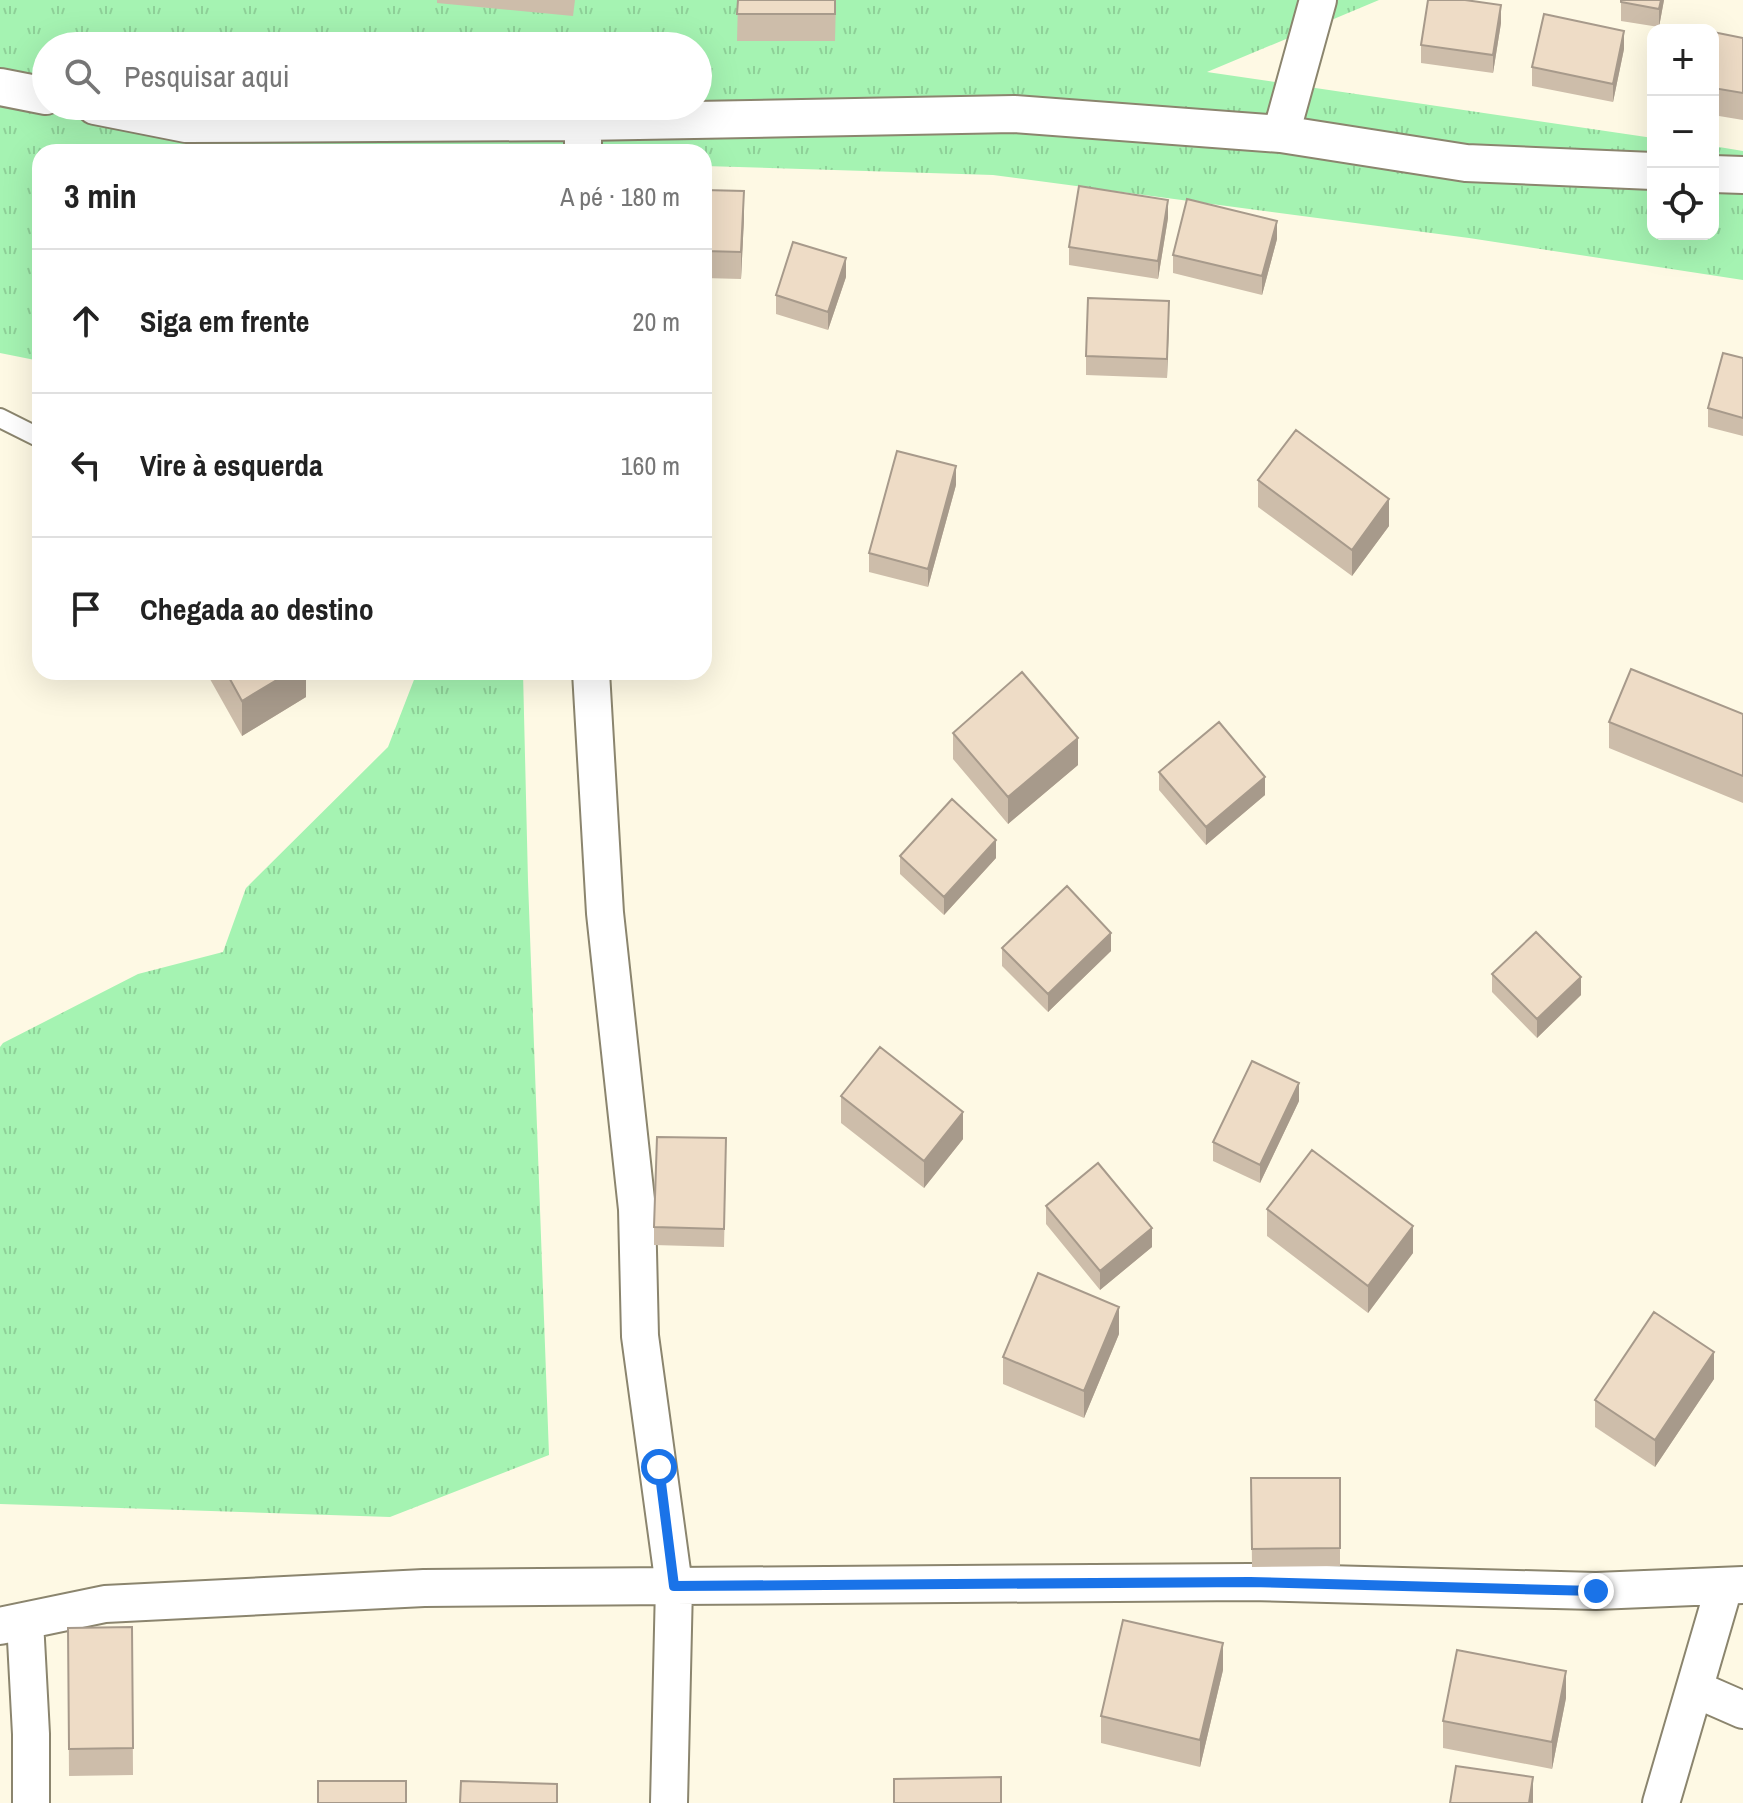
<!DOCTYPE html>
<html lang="pt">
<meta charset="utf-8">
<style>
:root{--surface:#fff;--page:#f6f6f6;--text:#222;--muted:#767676;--line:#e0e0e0}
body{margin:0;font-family:"Archivo Narrow",sans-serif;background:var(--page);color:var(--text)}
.controls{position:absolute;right:24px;top:24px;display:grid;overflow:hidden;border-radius:16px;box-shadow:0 8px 32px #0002}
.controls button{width:72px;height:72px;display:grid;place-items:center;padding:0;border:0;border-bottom:2px solid var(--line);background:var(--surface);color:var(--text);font:40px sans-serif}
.stop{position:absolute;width:24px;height:24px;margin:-18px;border:6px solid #1a73e8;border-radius:50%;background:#fff}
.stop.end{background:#1a73e8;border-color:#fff;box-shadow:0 2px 8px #0008}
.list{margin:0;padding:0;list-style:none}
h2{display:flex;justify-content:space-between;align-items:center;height:104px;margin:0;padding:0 32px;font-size:34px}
h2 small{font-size:26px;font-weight:400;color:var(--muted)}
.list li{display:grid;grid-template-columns:52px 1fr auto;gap:24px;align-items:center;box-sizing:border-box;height:144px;padding:0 32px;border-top:2px solid var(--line)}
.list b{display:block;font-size:30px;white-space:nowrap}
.list em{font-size:26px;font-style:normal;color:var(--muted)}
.icon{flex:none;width:44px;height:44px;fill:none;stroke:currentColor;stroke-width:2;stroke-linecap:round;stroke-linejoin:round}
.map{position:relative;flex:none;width:1743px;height:1803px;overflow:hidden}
.search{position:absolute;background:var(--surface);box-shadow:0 8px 32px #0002;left:32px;top:32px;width:680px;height:88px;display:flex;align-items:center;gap:20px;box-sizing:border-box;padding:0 28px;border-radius:44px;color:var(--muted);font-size:30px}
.panel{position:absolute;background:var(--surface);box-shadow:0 8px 32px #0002;left:32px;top:144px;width:680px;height:536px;border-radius:24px}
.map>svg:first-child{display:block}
.grass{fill:url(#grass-tufts);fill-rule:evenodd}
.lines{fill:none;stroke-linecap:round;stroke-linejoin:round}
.service-casing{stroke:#8b856e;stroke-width:22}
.minor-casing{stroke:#8b856e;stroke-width:40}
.service{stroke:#fff;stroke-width:18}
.minor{stroke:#fff;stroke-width:36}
.wall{fill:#cdbdaa}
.shaded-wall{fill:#a79a8b}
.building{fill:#eedcc6;stroke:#a79a8b;stroke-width:2}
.route{stroke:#1a73e8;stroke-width:10}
</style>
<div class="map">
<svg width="1743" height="1803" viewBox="0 0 1743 1803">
<defs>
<pattern id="grass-tufts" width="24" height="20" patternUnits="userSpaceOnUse" patternTransform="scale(2)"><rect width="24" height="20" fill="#a5f3b2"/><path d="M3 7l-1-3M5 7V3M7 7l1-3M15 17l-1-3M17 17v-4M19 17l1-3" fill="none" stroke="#8ed098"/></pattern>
</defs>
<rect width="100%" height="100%" fill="#fef9e4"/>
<path class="grass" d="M0,0H1379L1207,72L1653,138V234H1713V146L1743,151V280L1469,238L993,175L704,166V152H40V361L0,353ZM46,46H698V106H46Z
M417,672H523L528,881L549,1455L390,1517L0,1504V1047L3,1043L138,974L223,952L246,888L388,747Z"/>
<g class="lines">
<g class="service-casing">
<path id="service" d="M0,418L40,438"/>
</g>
<g class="minor-casing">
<path id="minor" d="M0,87L46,96
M95,106L186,124L583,122
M1281,134L1318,0
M583,152V122L1014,114L1281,134L1466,163L1653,171
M1713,174L1743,175
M25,1621L31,1734V1803
M0,1626L105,1604L424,1588L674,1586L640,1336L637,1209L605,913L591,672
M1695,1689L1743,1710
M669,1803L674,1586L1250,1582L1596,1591L1743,1585
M1661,1803L1724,1587"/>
</g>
<use href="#service" class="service"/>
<use href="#minor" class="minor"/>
</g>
<path class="wall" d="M437,0H575L573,16L437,3Z
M738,0H836L835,41H737Z
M1621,0H1664L1659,27L1621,21Z
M1501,23L1493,73L1421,63V45Z
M1713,32L1743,38V120L1713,115Z
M1624,49L1613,102L1532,86V67Z
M704,190L744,218L741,279L704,278Z
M1168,218L1158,279L1069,265V247Z
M1277,239L1262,295L1173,273V255Z
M846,277L828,330L776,314V295Z
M1169,319L1167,378L1086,375V356Z
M1743,358V436L1708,427V408Z
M1258,480L1389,526L1352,576L1258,507Z
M956,485L928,587L869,572V553Z
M206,672H306V697L242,736Z
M1743,714V803L1609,748V722Z
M953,733L1078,765L1008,824L953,759Z
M1159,772L1265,795L1206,845L1159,790Z
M900,856L996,858L944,915L900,874Z
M1002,948L1111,951L1048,1012L1002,966Z
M1492,974L1581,995L1537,1038L1492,992Z
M841,1096L963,1139L924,1188L841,1123Z
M1299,1101L1260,1183L1213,1161V1142Z
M726,1157L724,1247L654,1245V1227Z
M1046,1206L1152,1247L1100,1290L1046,1224Z
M1267,1209L1413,1253L1368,1313L1267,1236Z
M1119,1334L1084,1418L1003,1384V1357Z
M1714,1379L1655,1467L1595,1427V1400Z
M1251,1478H1340V1566L1252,1567Z
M132,1627L133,1775L69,1776L68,1628Z
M1223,1670L1200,1767L1101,1743V1716Z
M1566,1698L1552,1769L1443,1748V1721Z"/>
<path class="shaded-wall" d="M1661,0H1664L1659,27V9Z
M1501,5V23L1493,73V55Z
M1624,31V49L1613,102V84Z
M744,191V218L741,279V252Z
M1168,200V218L1158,279V261Z
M1277,221V239L1262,295V276Z
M846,258V277L828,330V312Z
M1169,301V319L1167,378V359Z
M956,466V485L928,587V569Z
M1389,499V526L1352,576V550Z
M290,672H306V697L242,736V701Z
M1078,738V765L1008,824V797Z
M1265,777V795L1206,845V827Z
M996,840V858L944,915V897Z
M1111,933V951L1048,1012V994Z
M1581,977V995L1537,1038V1019Z
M1299,1083V1101L1260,1183V1165Z
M963,1112V1139L924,1188V1161Z
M1413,1226V1253L1368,1313V1286Z
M1152,1228V1247L1100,1290V1271Z
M1119,1307V1334L1084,1418V1391Z
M1714,1352V1379L1655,1467V1440Z
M1223,1643V1670L1200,1767V1740Z
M1566,1671V1698L1552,1769V1742Z
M1533,1777V1803H1529Z"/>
<path class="building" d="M738,0H835V14H737Z
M1428,0H1465L1501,5L1493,55L1421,45Z
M1621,0H1661L1659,9L1621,2Z
M1544,14L1624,31L1613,84L1532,67Z
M1681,26L1703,30H1680Z
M1713,32L1743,38V93L1713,88Z
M1079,186L1168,200L1158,261L1069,247Z
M704,190L744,191L741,252L704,251Z
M1187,199L1277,221L1262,276L1173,255Z
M793,242L846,258L828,312L776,295Z
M1088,298L1169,301L1167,359L1086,356Z
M1723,353L1743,358V418L1708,408Z
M1296,430L1389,499L1352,550L1258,480Z
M897,451L956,466L928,569L869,553Z
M1631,669L1743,714V776L1609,722Z
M226,672H290L242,701Z
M1022,672L1078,738L1008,797L953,733Z
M1219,722L1265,777L1206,827L1159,772Z
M952,799L996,840L944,897L900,856Z
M1067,886L1111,933L1048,994L1002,948Z
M1536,932L1581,977L1537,1019L1492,974Z
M880,1047L963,1112L924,1161L841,1096Z
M1252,1061L1299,1083L1260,1165L1213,1142Z
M657,1137L726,1138L724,1229L654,1227Z
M1312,1150L1413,1226L1368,1286L1267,1209Z
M1098,1163L1152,1228L1100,1271L1046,1206Z
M1038,1273L1119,1307L1084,1391L1003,1357Z
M1654,1312L1714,1352L1655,1440L1595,1400Z
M1251,1478H1340V1548L1252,1549Z
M1123,1620L1223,1643L1200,1740L1101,1716Z
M132,1627L133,1748L69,1749L68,1628Z
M1457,1650L1566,1671L1552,1742L1443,1721Z
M1456,1766L1533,1777L1529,1803H1450Z
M1001,1777V1803H894V1779Z
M318,1781H406V1803H318Z
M461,1781L557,1784V1803H460Z"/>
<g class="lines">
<path class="route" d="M659,1467L674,1586L1250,1582L1596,1591"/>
</g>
</svg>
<div class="controls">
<button>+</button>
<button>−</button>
<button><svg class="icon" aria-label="locate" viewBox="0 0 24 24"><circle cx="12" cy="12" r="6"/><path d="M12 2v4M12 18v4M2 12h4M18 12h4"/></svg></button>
</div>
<div class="stop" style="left:659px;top:1467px"></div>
<div class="stop end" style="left:1596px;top:1591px"></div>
<div class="search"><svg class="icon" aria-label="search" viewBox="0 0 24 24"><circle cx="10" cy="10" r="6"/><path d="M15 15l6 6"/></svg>Pesquisar aqui</div>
<section class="panel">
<h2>3 min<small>A pé · 180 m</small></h2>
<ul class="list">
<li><svg class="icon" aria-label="ahead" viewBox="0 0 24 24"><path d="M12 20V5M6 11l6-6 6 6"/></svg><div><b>Siga em frente</b></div><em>20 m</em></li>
<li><svg class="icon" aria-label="left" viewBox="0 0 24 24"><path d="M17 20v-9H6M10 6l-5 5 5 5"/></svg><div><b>Vire à esquerda</b></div><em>160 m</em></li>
<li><svg class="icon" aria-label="arrive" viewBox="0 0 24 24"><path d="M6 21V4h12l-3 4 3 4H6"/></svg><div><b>Chegada ao destino</b></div></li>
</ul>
</section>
</div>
